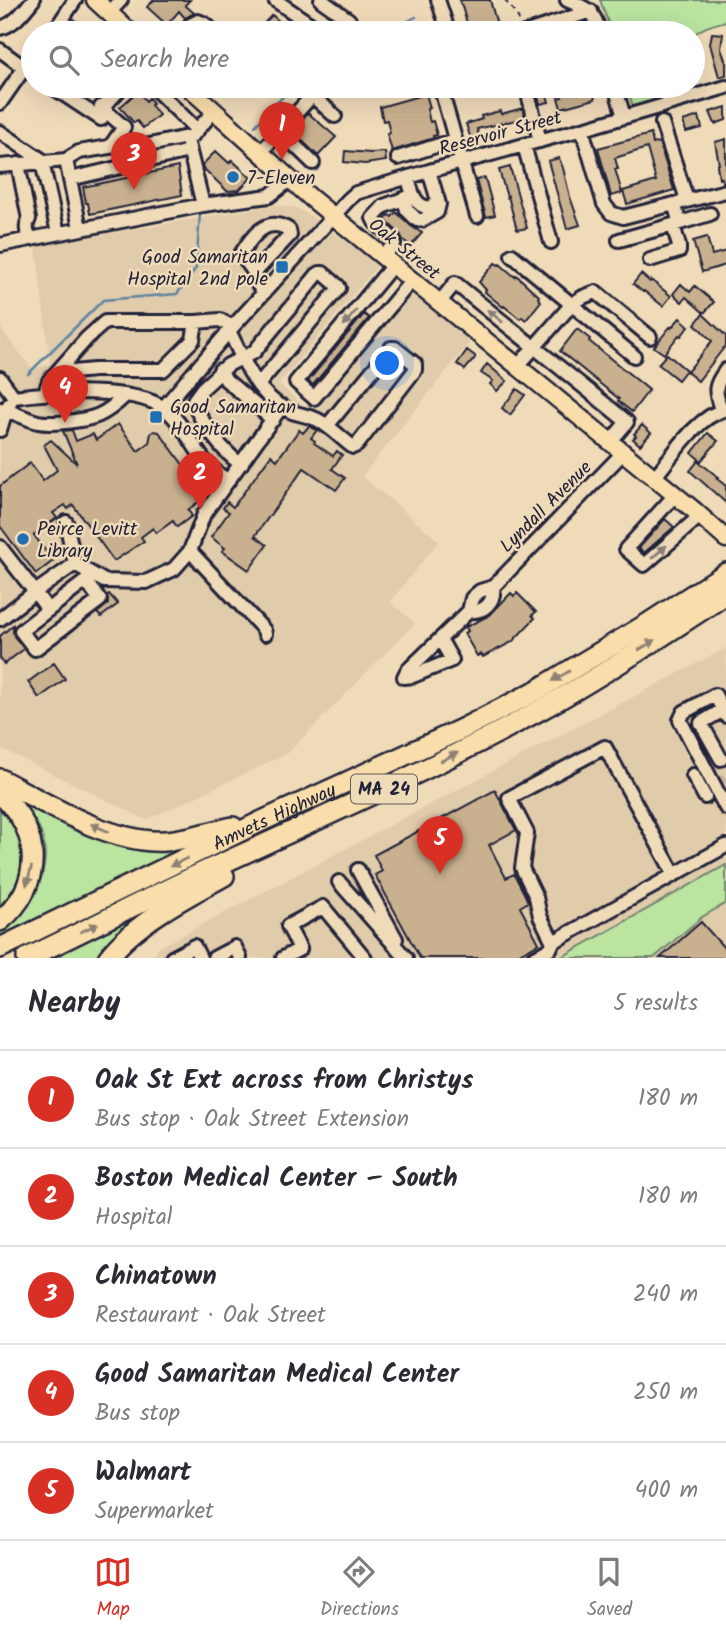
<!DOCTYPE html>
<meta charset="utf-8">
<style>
:root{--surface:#fff;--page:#f7f7f7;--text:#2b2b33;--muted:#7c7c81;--line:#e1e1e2;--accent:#d93025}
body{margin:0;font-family:Kalam,sans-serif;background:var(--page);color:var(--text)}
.you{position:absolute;left:388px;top:364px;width:24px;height:24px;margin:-18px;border:5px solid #fff;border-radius:50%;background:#1a73e8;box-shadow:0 0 0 10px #1a73e833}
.badge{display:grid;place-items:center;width:46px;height:46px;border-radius:50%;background:var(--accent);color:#fff;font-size:23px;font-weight:700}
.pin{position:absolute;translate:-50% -58px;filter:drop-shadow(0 2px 4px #0008)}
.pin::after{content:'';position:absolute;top:37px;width:24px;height:21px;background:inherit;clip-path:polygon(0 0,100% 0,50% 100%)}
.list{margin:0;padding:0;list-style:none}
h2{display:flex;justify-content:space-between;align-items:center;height:91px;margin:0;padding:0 28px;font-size:30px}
h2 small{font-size:23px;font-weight:400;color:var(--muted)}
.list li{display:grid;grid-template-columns:46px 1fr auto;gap:21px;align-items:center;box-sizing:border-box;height:98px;padding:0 28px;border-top:2px solid var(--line)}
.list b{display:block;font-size:26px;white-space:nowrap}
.list p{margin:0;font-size:23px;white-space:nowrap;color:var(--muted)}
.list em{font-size:23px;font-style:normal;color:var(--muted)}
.icon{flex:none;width:38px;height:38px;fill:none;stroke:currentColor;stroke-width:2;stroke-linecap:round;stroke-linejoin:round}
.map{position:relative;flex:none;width:726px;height:958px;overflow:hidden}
.search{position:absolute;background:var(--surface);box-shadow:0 7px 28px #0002;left:21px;right:21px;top:21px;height:77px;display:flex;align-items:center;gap:18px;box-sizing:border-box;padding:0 24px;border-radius:38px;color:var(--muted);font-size:26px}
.sheet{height:581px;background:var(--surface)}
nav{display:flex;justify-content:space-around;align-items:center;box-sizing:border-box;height:98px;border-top:2px solid var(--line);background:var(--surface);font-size:19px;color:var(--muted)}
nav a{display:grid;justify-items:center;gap:4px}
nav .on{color:var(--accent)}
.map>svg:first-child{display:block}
.built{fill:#e0cbaa}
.green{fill:#bae4a0;stroke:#6e836e;stroke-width:2}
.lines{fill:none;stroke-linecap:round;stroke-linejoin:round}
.stream{stroke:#5f84a2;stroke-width:2.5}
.building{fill:#c9b18f;stroke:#22223b;stroke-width:2}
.minor-tunnel{stroke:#c7b6a0;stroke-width:12;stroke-dasharray:12 6;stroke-linecap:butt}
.minor-casing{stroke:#22223b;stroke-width:18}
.major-casing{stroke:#22223b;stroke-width:21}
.highway-casing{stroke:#22223b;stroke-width:24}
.path{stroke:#22223b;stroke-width:2;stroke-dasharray:5 5;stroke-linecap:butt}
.minor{stroke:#f0dbb9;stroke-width:12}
.major{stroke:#f9deab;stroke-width:16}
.highway{stroke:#f9deab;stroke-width:19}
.oneway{fill:#897e7a}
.oneway2{fill:#8e8073}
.poi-dot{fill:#1f6fb2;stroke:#f0dbb9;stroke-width:2.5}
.labels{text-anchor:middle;stroke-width:5;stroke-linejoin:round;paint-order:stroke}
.shield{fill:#f0dbb9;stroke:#605a61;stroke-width:2}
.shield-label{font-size:18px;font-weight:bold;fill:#22223b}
.street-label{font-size:19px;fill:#22223b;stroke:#f0dbb9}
.poi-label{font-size:19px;fill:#22223b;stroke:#f0dbb9;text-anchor:start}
</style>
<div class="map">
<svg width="726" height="958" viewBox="0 0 726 958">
<rect width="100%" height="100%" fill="#f0dbb9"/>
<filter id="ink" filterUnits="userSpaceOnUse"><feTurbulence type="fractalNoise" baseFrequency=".0143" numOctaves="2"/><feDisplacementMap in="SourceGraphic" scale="14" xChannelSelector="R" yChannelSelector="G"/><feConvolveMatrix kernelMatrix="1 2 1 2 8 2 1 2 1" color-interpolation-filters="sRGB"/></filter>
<g filter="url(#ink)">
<path class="built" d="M276,205L296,208L314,218L378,265L279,384L309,411H315L411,293L470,342L362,476L439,541L390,602L415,623L288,753L147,820L0,748V322L2,331L32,368L50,365L36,246Z
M726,648V958H154L158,948Z"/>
<path class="green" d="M600,0H726V21C715,24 701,27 693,36V33H612Z
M693,69L694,87L633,107L627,86H693Z
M8,789L102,837L153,850H183L0,938V931C31,905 57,870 39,828C32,813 18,801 8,789Z
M0,808C27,838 31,876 0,905Z
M726,865V903L702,917L654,958H560Z
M168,899L120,933L97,958H46Z"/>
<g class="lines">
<path class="stream" d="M384,33L416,17
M255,126L293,86
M28,374L103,300L177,294L196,268L200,214"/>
</g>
<path class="building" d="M154,0H190L185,5L194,13L185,18L179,11L167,25L147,7Z
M460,0H490L497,25L500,24L503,33H470Z
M272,15L280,22L292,33H255Z
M712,33L723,34L721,48L726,63V75L719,77L710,44Z
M535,86H544L549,102L540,104Z
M558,86H588L589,89L592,88L595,99L561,108L558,98L562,97Z
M138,91L146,101L149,98L153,103L151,105L159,115L143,128L137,121L134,123L120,107Z
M426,94L430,108L427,109L430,122L433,121L437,135L433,136L434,138L392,151L387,134L390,133L387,120L383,121L380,107Z
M726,107V120L715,124L710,112Z
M523,108L525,118L477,129L479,136L471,139L466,124L482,119L481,116L500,111L501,114Z
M308,113L336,137L318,156L292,131Z
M699,116L702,128L686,132L683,121Z
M651,134L653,144L659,142L674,190L627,204L623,191L656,181L647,148L615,158L618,169H615L622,193L611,196L598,148Z
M726,139V182H723L722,178L719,179L717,165L719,164L715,142Z
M216,151L229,163L232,160L251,178L239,190L227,191L203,168L202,165Z
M345,151L371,153L385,152L386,161L365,164L344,162Z
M559,158L563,168L570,197L580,225L567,229L548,161Z
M178,167L182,195L90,214L88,203H86L83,187Z
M510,167L527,228L517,230L508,196L507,197L499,170Z
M485,178L495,215L486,217L476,180Z
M396,212L411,226L422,233L411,246L403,240L400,234L385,220L389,215L392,217Z
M707,237L712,255L726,251V265L702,272L693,241Z
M495,263L499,265L500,264L515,277L516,275L539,296L538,298L541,301L526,320L522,317L520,319L504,306L503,307L485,292L486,290L479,282Z
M641,274L650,282L651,280L671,296L663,306L644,291L643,292L633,284Z
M681,284L690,292L695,286L714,302L704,313L686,297L682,302L673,294Z
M364,314L369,318L313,385L308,381Z
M703,314L726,336V345L698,381L687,372L712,341L695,324Z
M680,318L689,326L681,336L679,335L664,354L654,347L670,327L671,328Z
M577,329L590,339L589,341L649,390L632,412L618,401L619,399L560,351Z
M467,350L475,356V358L465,370L457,364Z
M667,354L686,370L678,380L658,364Z
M487,364L507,381L497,391L490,384L493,381L481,373Z
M517,389L525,395L510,415L502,408Z
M118,424L138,451L149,443L151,433L154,431L159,432L206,496L188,510L192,516L177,527L173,521L156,533L153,528L141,537L144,541L114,561L73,505L68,509L65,505L53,513L57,518L34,535L53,561L36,574L0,526V486L30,463L43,481L57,470L44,445L51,440L77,464L63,431L72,430L76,441L93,434L96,440Z
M642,425L651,433L640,445L633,439L636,436L634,434Z
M309,426L317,430L311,438L315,441L314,443L333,456L337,451L342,455L332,469L345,478L336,490L304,468L255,536L267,545L249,570L222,551L225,548L211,537L229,512L223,508L227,502L233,507L271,455L277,460L299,430L303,433Z
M708,433L718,441L701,461L692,453Z
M698,461L718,477L716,478L726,486V503L690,471Z
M665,519L674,527L644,553L639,548Z
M511,593L514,596L517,593L536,612L532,615L535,618L512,642L483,657L481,654L477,656L464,633L468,631L466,627L490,615Z
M109,594L118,604L101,617L97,613L108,604L107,595Z
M13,625L14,636L24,649L4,664L0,658V636Z
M54,663L65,679L39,698L28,682Z
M495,790L516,830L489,845L506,878L514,874L525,895L528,902L520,907L539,943L512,958H420L375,875L382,871L374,855Z
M701,922L726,950V958H660Z"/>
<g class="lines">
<path class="minor-tunnel" d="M701,745L723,785"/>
<g class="minor-casing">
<path id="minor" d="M275,0L323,33
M321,0L349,20L339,33
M438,0L449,33
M567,0C589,10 593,9 600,33
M109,13L121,0
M61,21L80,33
M0,28C14,25 24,11 33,0
M53,33L75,0
M182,33L190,25L198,21L205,24L215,33
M524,33L591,11
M0,50L33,74
M51,86L101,119
M152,86L197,130
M440,86L477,216
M526,86L540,141
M615,86L624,117
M0,103L25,67
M101,107L124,127L110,147
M97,114L123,86
M662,123L687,200
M582,129L604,204L611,213L623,217L726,191
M280,131L313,163
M0,132L45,162
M188,144L203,205
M524,145L551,242
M260,153L310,98L314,97L335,116
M398,158L455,140
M66,160L80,228
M42,162L58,233
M18,164L29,219C25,226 27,231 29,239
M0,166L66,160L79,152L127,144L140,147L192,136L214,111
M408,177C411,190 414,207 430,208L438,200
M70,179L189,151
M404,200L407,210L417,220H423L437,212L439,204L429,171
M674,204L680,223L710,214
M619,240L680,223
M0,245L203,205L269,196L290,180
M512,255L634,356
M383,257L394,244V240L375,222L373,218L384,206L412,196
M650,260L679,251V246L673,225
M393,265L296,382L314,398L412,280
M254,272L258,269L290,235L289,230C267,215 252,236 241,254L254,272L257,283L264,293
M439,303L455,283C512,330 570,375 627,422L610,442
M229,331C239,350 250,378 265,393C272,401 282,408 292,412C301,415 310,416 318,420C331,427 342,439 353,447L357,445L415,370V364L395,348H391L327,426
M62,366L73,372L94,370H163L193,340L196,322
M517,367L572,304L583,297L596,292L650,337
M220,370L226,380L273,420
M0,378L14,397
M45,393L49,381L87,338L105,322H196L220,320L233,327
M14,397C50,392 133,386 164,408C180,419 194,448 207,464C213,470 221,476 228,481L204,514L190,551L174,569L146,582L104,581L75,564L66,522
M164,407L229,331L348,200L356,193L429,171L590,127L726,87
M0,409C13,411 25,419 38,422C47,424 56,423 66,422C95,419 104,416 126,395
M721,410C715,391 713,387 726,370
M0,430L6,410L10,403
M242,463C238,461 234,460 232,457C220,447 195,414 194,400L202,389L228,365L254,352L317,275L320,273H323L338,286L339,288L258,385
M654,478C673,455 696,417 726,409
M228,481L282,406
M675,495L626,549L644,565L700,516
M0,547L35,592L75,564
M190,551L251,616L264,630L265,634
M469,611C485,613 495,601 493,587
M0,619L35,592L48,610L21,631L35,649L100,600L86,581L48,610
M440,639L452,660L413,676L404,677L407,671L469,611L472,598L480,591L493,587L623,453
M726,716L715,695L684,712L680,720L726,808
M721,759L701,723L723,710
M693,775L705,797
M358,870L396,939
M674,874L605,747L509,798L527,833L522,868L536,897L540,916L553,942L726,846
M339,882L406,958
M191,948L194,946L200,958
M172,958L187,950
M214,958L235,947L240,958
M283,958L300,949L288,926L323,907L365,958
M533,958L550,949L553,942"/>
</g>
<g class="major-casing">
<path id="major" d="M95,0L131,33
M187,86L311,198L695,511L726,539"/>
</g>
<g class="highway-casing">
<g id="highway">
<path d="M0,779C47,804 111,844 165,841C185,840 213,831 233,827"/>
<path d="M0,794C42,830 44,885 0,921"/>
<path id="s1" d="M0,948L262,821L462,729L534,692L647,624L726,573"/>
<path d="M27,958C93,927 157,893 223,863C330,814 438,766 542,709C605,674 666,634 726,594"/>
<path d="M108,958C135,923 185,897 224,876"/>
</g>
</g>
<path class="path" d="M505,0C510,8 517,13 520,22"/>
<use href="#minor" class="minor"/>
<use href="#major" class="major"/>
<use href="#highway" class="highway"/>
</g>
<defs><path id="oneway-solid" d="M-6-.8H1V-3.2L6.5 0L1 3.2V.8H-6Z" transform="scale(1.75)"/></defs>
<g class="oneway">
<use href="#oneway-solid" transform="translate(495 316) rotate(-141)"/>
<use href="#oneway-solid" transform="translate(350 318) rotate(130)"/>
<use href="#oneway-solid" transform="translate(659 552) rotate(-41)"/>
</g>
<g class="oneway2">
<use href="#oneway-solid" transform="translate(647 645) rotate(-31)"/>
<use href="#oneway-solid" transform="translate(561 676) rotate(149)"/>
<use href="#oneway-solid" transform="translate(449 757) rotate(-27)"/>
<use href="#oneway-solid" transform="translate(100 828) rotate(-157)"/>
<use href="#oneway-solid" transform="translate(179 862) rotate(154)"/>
<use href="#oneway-solid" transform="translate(29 876) rotate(105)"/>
<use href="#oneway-solid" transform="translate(89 928) rotate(-26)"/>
</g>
</g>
<g class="poi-dot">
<circle cx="233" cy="177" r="7"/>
<rect x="275" y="260" width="14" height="14" rx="3.5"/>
<rect x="149" y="410" width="14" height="14" rx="3.5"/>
<circle cx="23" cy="539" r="7"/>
</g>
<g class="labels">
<rect class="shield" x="351" y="774.5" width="66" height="29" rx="5"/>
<g class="shield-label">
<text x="384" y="795">MA 24</text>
</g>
<g class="street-label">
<text transform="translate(500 132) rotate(-15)" y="7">Reservoir Street</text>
<text transform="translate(405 248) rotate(39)" y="7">Oak Street</text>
<text transform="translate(545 506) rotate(-45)" y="7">Lyndall Avenue</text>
<text dy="7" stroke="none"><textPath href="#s1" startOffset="304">Amvets Highway</textPath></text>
</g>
<g class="poi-label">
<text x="247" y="184">7-Eleven</text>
<text x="268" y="263" text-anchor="end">Good Samaritan<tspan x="268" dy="22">Hospital 2nd pole</tspan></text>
<text x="170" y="413">Good Samaritan<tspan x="170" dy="22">Hospital</tspan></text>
<text x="37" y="535">Peirce Levitt<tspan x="37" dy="22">Library</tspan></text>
</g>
</g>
</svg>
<div class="you"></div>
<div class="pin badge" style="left:282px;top:160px">1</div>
<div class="pin badge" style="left:200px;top:509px">2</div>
<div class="pin badge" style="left:134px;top:190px">3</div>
<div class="pin badge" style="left:65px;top:423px">4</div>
<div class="pin badge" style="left:440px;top:874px">5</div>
<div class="search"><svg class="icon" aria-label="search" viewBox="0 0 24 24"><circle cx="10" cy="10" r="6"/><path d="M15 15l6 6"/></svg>Search here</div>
</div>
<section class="sheet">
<h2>Nearby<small>5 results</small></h2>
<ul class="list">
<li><span class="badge">1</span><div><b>Oak St Ext across from Christys</b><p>Bus stop · Oak Street Extension</p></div><em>180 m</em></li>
<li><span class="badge">2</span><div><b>Boston Medical Center – South</b><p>Hospital</p></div><em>180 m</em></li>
<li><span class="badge">3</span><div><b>Chinatown</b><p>Restaurant · Oak Street</p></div><em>240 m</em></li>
<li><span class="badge">4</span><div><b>Good Samaritan Medical Center</b><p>Bus stop</p></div><em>250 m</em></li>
<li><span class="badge">5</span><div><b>Walmart</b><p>Supermarket</p></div><em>400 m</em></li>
</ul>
</section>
<nav>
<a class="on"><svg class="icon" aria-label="map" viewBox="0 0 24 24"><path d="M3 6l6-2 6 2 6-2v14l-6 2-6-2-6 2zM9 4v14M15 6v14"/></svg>Map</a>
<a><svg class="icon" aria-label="directions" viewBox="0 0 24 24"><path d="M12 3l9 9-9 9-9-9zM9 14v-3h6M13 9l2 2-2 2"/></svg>Directions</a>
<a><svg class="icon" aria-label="saved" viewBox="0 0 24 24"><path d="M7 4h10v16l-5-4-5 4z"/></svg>Saved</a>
</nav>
